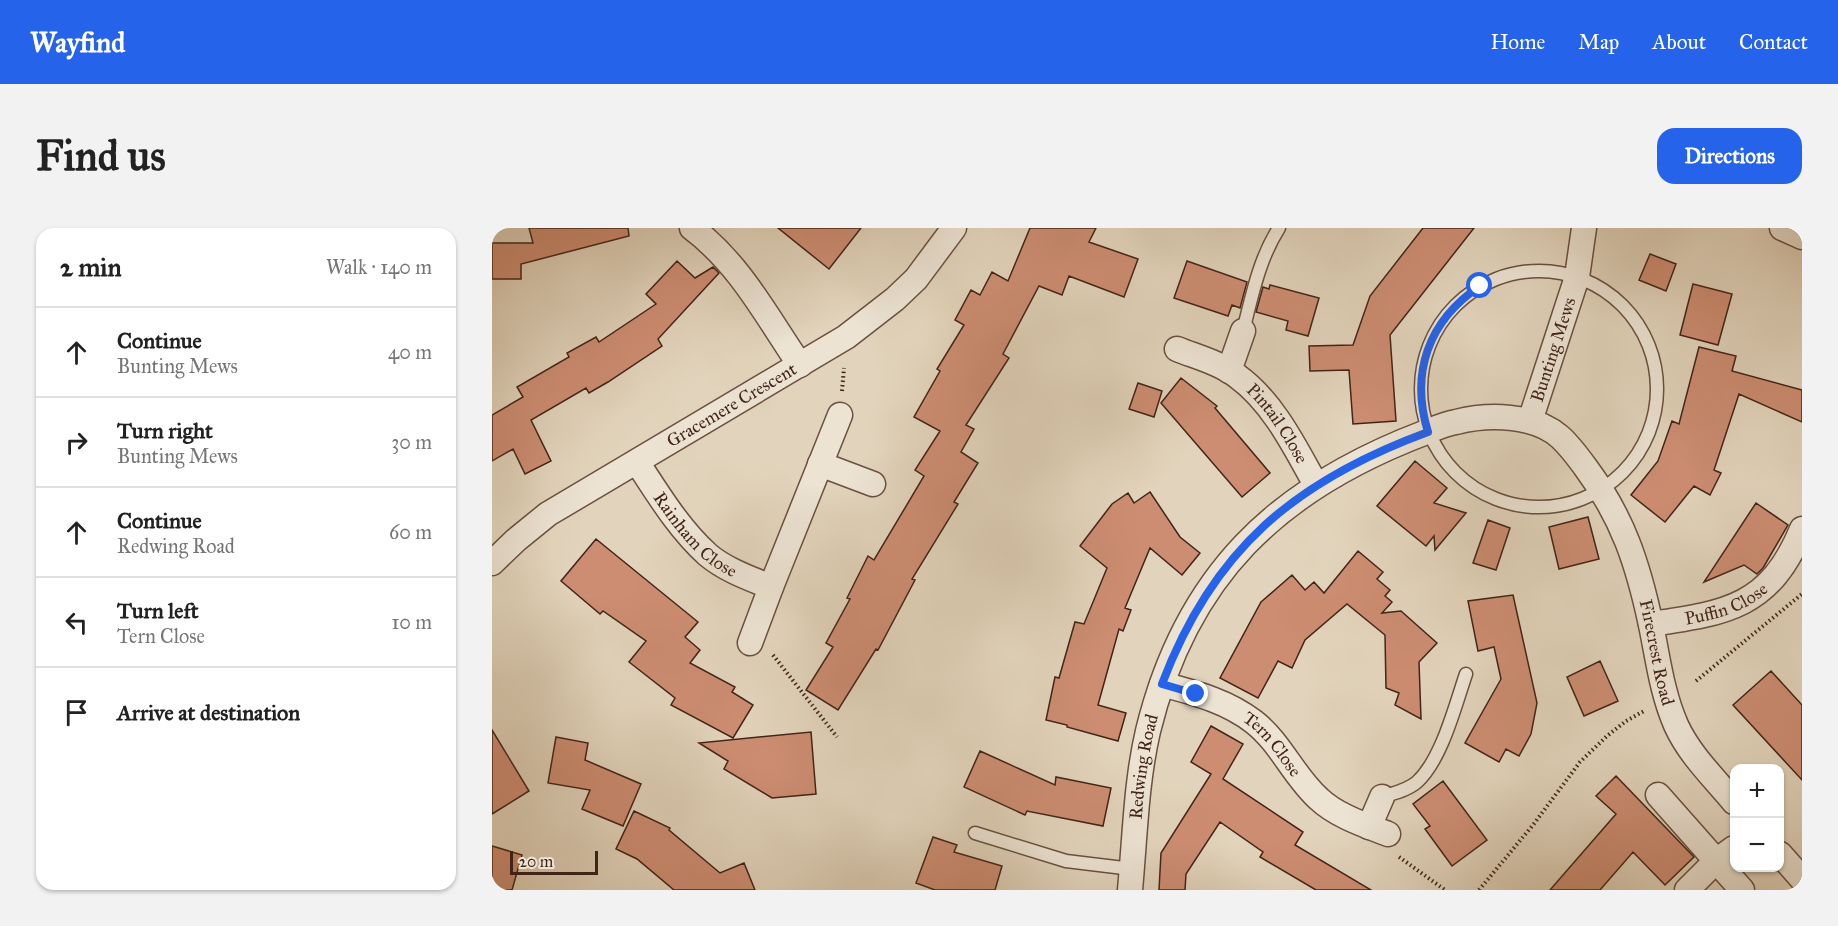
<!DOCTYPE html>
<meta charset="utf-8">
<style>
:root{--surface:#fff;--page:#f2f2f2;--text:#222;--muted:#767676;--line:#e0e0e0;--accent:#2563eb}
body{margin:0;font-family:"IM FELL Great Primer",serif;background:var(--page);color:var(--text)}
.controls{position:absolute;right:18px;bottom:18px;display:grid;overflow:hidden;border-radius:12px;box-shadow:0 2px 4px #0004}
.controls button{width:54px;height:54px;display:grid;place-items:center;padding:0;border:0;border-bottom:2px solid var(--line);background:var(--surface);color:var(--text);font:30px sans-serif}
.scale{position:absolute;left:18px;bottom:15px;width:88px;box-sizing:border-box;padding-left:6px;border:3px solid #422417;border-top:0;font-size:16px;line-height:21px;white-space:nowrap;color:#422417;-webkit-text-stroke:4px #ece3d3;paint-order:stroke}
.stop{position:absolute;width:18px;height:18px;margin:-14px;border:4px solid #2563eb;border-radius:50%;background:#fff}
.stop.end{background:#2563eb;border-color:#fff;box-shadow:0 2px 6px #0008}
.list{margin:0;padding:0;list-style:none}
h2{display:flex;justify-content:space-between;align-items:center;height:78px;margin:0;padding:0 24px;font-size:26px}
h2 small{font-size:20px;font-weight:400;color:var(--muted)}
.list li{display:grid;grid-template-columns:39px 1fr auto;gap:18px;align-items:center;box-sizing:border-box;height:90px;padding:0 24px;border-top:2px solid var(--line)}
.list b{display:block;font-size:22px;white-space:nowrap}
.list p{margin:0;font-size:20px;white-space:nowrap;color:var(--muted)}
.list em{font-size:20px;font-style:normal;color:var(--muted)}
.icon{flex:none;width:33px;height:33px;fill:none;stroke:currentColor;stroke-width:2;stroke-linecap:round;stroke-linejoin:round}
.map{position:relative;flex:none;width:1310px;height:662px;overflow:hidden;border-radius:18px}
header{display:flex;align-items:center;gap:36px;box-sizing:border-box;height:84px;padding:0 30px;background:var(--accent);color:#fff}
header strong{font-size:28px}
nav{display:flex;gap:33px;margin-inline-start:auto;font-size:21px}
.intro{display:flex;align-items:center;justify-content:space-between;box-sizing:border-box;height:144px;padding:0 36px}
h1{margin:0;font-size:42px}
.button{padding:15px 27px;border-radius:18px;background:var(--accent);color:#fff;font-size:21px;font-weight:700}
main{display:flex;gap:36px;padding:0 36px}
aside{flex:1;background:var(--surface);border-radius:18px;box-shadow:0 2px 4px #0004}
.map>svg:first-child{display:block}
.building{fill:#cd8d72;stroke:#422417;stroke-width:1.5}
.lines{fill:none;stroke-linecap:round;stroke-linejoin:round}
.lane-casing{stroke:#6a5040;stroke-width:15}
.street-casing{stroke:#6a5040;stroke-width:27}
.path{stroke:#422417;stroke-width:4;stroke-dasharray:1.5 3;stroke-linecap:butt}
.lane{stroke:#ece3d3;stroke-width:12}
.street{stroke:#ece3d3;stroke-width:24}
.route{stroke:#2563eb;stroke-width:8}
.labels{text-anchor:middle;stroke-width:4.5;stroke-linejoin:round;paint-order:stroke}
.street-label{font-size:18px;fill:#422417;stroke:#ece3d3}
</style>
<header>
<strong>Wayfind</strong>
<nav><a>Home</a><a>Map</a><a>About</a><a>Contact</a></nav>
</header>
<div class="intro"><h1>Find us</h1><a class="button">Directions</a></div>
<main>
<aside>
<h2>2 min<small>Walk · 140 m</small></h2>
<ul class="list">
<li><svg class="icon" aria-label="ahead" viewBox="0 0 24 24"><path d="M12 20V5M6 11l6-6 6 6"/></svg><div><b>Continue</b><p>Bunting Mews</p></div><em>40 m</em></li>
<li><svg class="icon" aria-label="right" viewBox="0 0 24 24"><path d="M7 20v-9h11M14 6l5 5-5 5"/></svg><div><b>Turn right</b><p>Bunting Mews</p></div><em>30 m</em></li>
<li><svg class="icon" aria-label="ahead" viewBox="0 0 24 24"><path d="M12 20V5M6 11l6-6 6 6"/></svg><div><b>Continue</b><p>Redwing Road</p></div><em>60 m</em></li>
<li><svg class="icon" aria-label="left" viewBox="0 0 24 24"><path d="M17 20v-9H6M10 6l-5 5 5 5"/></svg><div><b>Turn left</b><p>Tern Close</p></div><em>10 m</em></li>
<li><svg class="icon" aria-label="arrive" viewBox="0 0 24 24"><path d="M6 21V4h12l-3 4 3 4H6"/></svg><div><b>Arrive at destination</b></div></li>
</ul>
</aside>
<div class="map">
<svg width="1310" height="662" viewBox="0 0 1310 662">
<rect width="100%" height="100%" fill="#e2d4bc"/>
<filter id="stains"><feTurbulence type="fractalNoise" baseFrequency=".00333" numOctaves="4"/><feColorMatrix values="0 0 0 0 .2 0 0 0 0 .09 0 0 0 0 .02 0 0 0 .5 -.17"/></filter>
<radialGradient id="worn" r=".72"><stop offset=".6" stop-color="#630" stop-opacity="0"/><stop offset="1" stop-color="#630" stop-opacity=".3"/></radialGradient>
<path class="building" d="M37,0H136L137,8L29,36V51H0V15H41Z
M286,0H369L337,41Z
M538,0H604L597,14L646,31L632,69L577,48L570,67L547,58L511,126L517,130L474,197L482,201L469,224L486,235L462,274L466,276L420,351L423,352L386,422L384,421L346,482L314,462L341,419L334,415L358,371L355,370L376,328L382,332L432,248L423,242L448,203L422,189L448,143L445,141L472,97L463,92L479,62L488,67L500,44L516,53Z
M931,0H982L898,107L904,193L861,196L857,142L818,143L817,118L861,117L878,68Z
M1158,26L1184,36L1174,63L1147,52Z
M185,33L203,50L221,39L227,45L166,111L170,118L116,154L97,165L94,160L39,192L59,233L33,246L21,221L0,233V187L31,169L25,159L77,129L75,125L104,109L107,114L164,76L154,66Z
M695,33L755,54L748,80L740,77L736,88L682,70Z
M1201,56L1240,66L1226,117L1188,107Z
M778,57L827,70L816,108L794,102L796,93L764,84L771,59L777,61Z
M1207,119L1244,128L1240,143L1310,162V194L1247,166L1222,242L1229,245L1218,267L1202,258L1173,294L1139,267L1166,233L1180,193L1187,196Z
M689,150L725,178L723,180L778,245L750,269L669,175Z
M646,155L670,163L662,189L637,181Z
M923,233L955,260L942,275L974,285L943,322L942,308L934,318L885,278Z
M658,264L688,309L708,325L690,347L658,320L633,380L639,382L631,403L627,401L606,477L634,485L626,513L575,499V497L554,492L563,449L567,450L583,394L592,396L615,340L588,318L620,276L636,265L642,275Z
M1264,275L1296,297L1271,340L1265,346L1252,337L1212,354Z
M1096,289L1107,331L1067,341L1057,299Z
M996,292L1018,300L1004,342L981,335Z
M104,311L206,394L193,409L208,422L198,435L243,459L240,464L261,477L241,510L179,477L183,470L137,434L154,413L111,383L108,386L69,353Z
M866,323L891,344L885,351L898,362L893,368L900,374L890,385L909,383L945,415L927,434L929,491L903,477L907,465L894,460L893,407L855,376L813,412L800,440L786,433L766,470L728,450L769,374L800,347L813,362L822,354L832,365Z
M1021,367L1045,475L1039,506L1027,528L1014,521L1007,534L973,515L1009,451L1002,419L986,423L976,373Z
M1108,433L1126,473L1092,488L1075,449Z
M1279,443L1310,477V552L1241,477Z
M719,498L751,516L731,551L811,604L803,617L879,662H824L768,629L771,624L728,594L694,646L693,662H667L669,625L719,546L699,534Z
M0,502L37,563L0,586Z
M319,504L324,566L280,570L232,541L236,533L207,515Z
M64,509L96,515L93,532L149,556L131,598L90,581L98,562L56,555Z
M488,523L563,557L564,549L619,560L611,598L535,583L533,587L472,559Z
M1124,548L1202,629L1173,657L1141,624L1108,662H1058L1124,586L1104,568Z
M951,553L995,612L960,638L933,601L938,598L921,576Z
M142,583L178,600L177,602L228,645L252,635L263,662H182L145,631L124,621Z
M441,609L465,617L462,624L510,638L503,662H443L424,655Z
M0,618L30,627L20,662H0Z"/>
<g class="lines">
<g class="lane-casing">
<path id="lane" d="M929 161a118 118 0 1 1 236 0a118 118 0 1 1-236 0Z
M751,103C760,68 767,31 787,0
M890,569C902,565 916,562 925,554C950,531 963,478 974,446
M483,605L574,633L640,641"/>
</g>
<g class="street-casing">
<g id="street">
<path d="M200,0C248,36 275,89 308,137"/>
<path d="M1290,0L1310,9"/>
<path id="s1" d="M685,121C705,129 728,135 745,148C781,174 803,219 824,257"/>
<path d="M737,143L751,103"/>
<path id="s2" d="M1038,193L1085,49L1092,0"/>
<path id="s3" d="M145,234C166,266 187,301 216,327C234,342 257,350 279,359"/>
<path d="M328,236L381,256"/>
<path id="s4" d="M0,335L24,312L56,286L354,109L403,71L424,51L462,0"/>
<path id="s5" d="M1159,396C1235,385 1278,379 1310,301"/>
<path d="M258,415L279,359L348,187"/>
<path id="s6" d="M670,456C703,465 735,473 762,494C789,515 802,549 827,571C845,588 873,597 896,606"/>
<path d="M1166,567L1250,662"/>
<path d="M877,599L890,569"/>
<path d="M1288,626L1310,651"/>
<path id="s7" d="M638,662C643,609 644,554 656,503C694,347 785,261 932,205C942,201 952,196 964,194C996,186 1042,186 1068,209C1078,218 1086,229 1094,240C1131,290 1146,336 1159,397C1166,431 1170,465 1184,497C1197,526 1222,550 1242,574"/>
<path d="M1195,662L1224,633L1242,620"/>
</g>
</g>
<path class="path" d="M350,163L352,140
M281,427L345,509
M1204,453L1310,366
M907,629L953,662
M987,662L1041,597L1088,534L1115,508L1134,493L1152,483"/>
<use href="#lane" class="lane"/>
<use href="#street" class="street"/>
</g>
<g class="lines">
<path class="route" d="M704,466L670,456C721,321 803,253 936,204C918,145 936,93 988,58"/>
</g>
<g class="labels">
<g class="street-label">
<text dy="6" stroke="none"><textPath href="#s2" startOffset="75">Bunting Mews</textPath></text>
<text dy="6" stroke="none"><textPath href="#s4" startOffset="288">Gracemere Crescent</textPath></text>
<text dy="6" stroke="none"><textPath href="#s1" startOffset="129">Pintail Close</textPath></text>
<text dy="6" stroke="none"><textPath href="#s3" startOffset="94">Rainham Close</textPath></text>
<text dy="6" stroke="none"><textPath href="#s5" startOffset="78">Puffin Close</textPath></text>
<text dy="6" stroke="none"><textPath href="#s7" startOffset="968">Firecrest Road</textPath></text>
<text dy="6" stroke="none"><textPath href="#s6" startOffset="129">Tern Close</textPath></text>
<text dy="6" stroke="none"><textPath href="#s7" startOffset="124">Redwing Road</textPath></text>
</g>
</g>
<rect width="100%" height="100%" filter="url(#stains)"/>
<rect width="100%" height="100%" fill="url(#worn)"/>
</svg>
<div class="controls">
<button>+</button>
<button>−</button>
</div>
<div class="scale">20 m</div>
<div class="stop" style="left:988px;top:58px"></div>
<div class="stop end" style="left:704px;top:466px"></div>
</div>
</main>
